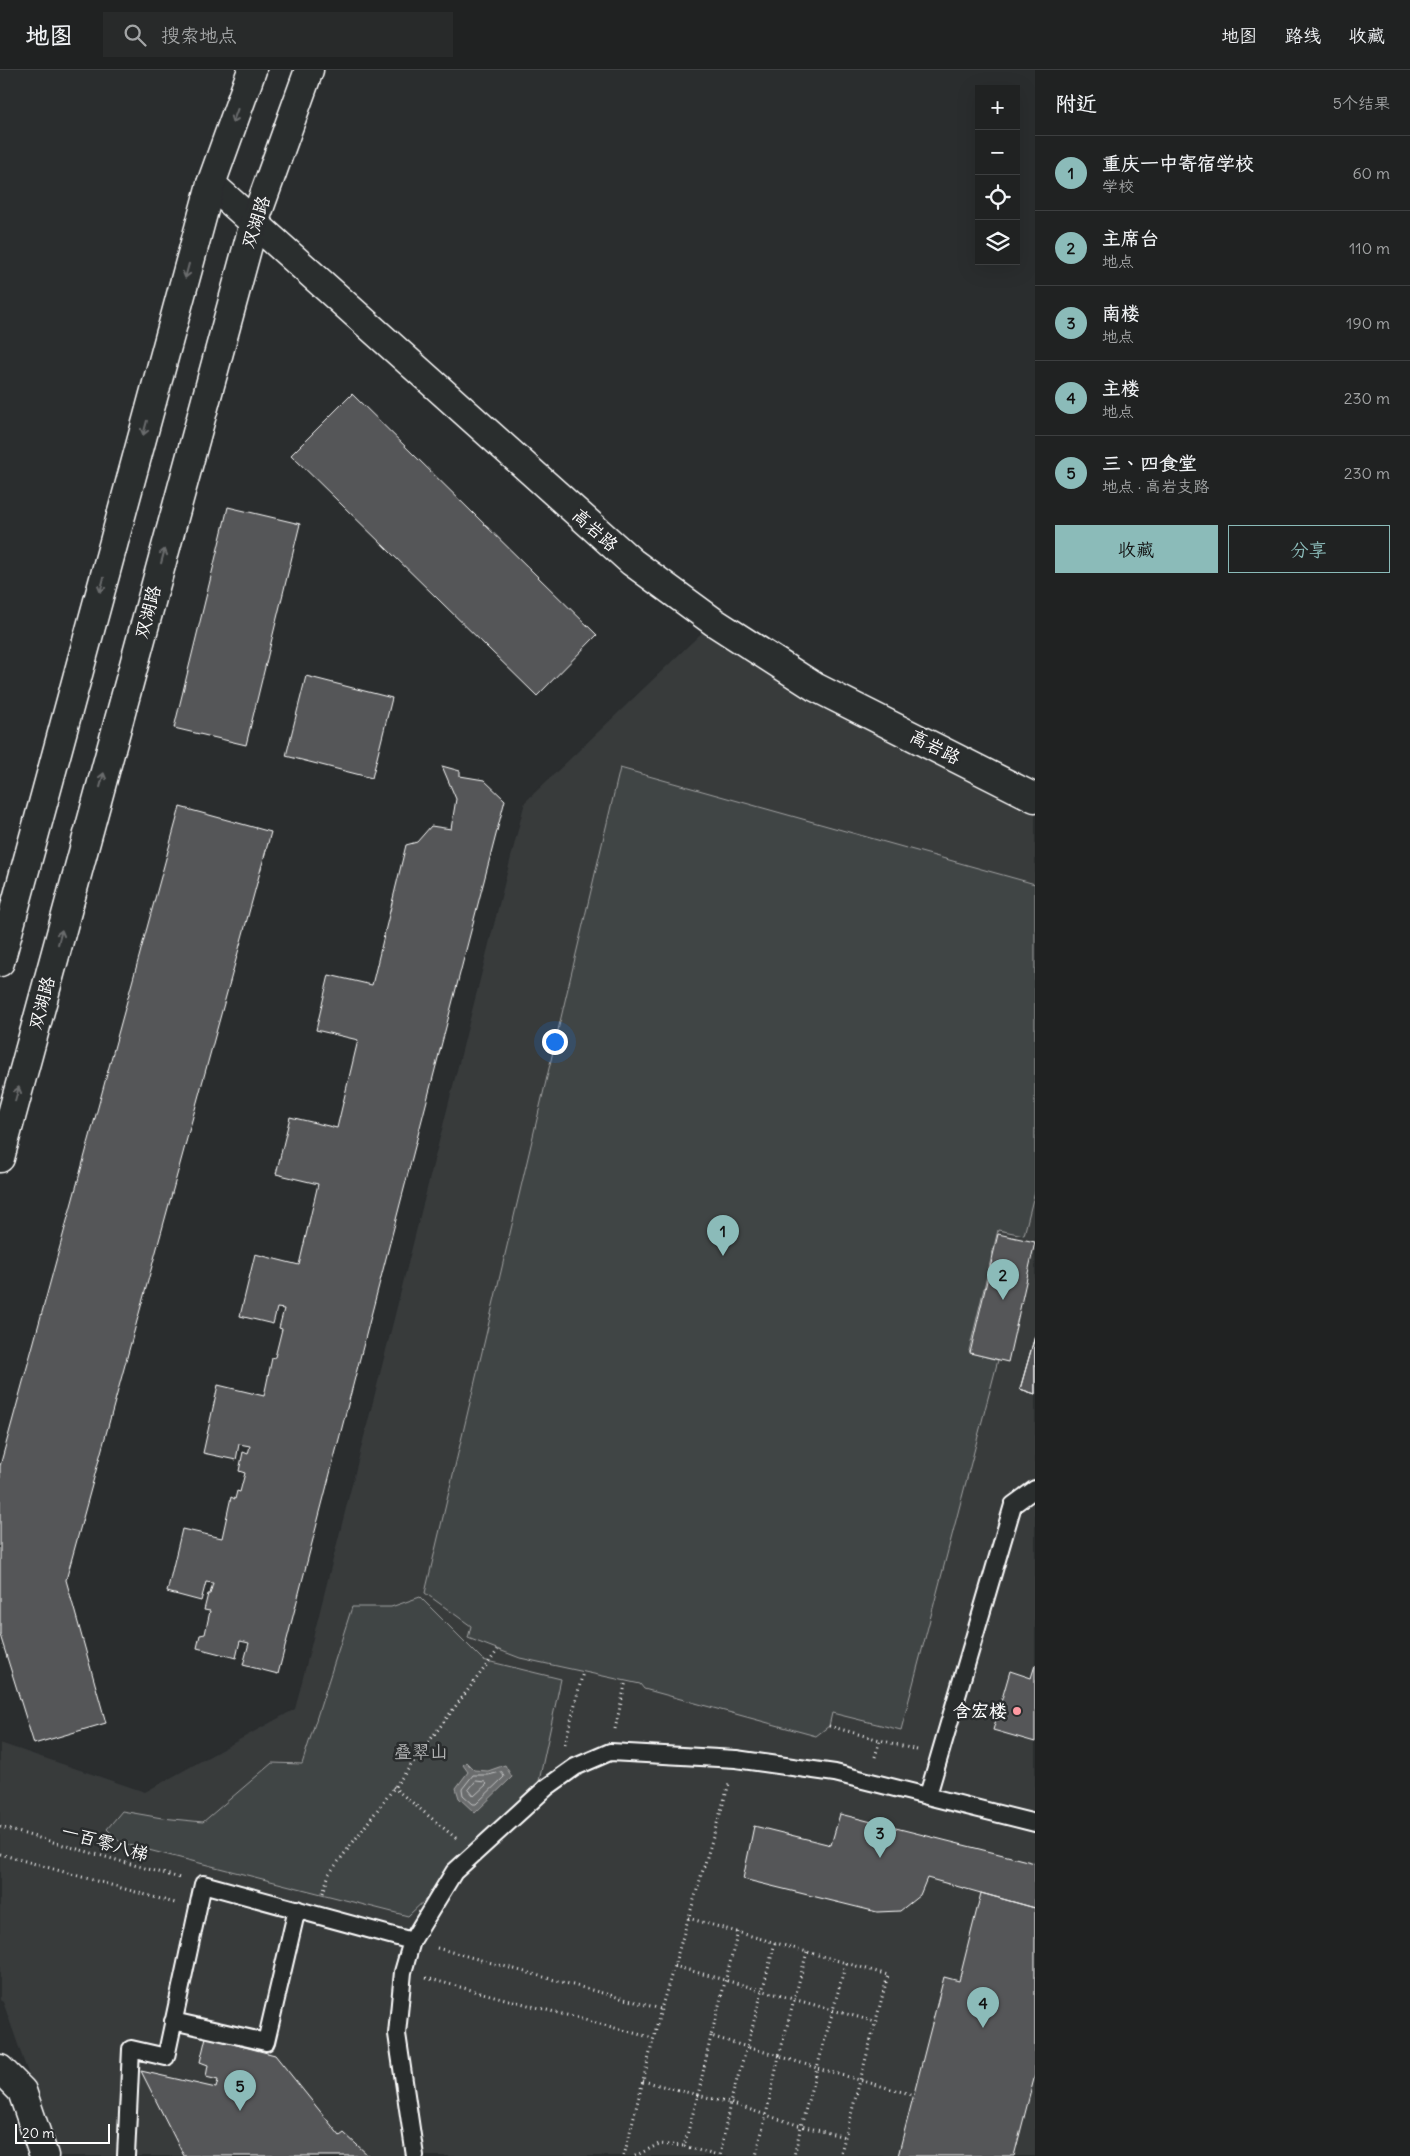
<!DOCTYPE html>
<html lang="zh">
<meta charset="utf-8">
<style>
:root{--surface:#202222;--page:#282a2a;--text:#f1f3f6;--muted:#a2a4a5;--line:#3d3f40;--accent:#8bbbb9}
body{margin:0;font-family:Delius,"LXGW WenKai TC",sans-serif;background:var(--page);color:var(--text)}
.controls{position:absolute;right:15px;top:15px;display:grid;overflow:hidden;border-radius:0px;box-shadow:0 5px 20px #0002}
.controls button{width:45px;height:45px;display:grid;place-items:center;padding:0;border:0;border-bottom:1px solid var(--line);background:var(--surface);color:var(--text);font:25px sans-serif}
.scale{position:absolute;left:15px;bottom:12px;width:95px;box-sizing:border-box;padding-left:5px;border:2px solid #fff;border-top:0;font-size:14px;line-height:18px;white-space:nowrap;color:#fff;-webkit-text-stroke:4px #2a2d2e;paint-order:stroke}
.you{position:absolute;left:554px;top:971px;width:18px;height:18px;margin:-12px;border:4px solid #fff;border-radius:50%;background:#1a73e8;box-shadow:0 0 0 8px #1a73e833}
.badge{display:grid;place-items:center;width:32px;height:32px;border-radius:50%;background:var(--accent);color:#111;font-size:16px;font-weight:700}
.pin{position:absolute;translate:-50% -41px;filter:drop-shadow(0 1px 2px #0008)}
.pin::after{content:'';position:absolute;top:26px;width:18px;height:15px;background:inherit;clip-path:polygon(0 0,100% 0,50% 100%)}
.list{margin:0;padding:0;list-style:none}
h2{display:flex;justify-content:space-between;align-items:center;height:65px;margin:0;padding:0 20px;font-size:21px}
h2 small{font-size:16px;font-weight:400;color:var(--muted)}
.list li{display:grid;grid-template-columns:32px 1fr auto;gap:15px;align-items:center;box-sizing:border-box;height:75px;padding:0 20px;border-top:1px solid var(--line)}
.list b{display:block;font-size:19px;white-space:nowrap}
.list p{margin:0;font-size:16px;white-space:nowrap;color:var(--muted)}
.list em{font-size:16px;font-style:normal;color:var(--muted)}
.actions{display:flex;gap:10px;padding:15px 20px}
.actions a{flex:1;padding:11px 0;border:1px solid var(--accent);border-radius:0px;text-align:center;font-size:18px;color:var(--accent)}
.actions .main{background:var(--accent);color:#111}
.icon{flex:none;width:28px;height:28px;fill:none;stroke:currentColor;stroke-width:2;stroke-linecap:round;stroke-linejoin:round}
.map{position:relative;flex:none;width:1035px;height:2086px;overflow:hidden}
header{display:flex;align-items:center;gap:30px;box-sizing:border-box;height:70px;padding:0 25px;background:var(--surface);border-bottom:1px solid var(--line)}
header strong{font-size:24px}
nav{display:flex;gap:28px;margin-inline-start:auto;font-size:18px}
.search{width:350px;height:45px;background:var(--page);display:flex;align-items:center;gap:12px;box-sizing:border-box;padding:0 18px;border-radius:0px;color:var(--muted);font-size:19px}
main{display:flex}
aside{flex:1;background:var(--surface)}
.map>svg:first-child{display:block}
.built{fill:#373a3b}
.green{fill:#414445;stroke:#a0a2a2}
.water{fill:#6a6c6d;stroke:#a6a7a7}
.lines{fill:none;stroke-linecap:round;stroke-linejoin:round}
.shore{stroke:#c3c4c5;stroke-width:1}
.building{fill:#555758;stroke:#fff}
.lane-casing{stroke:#fff;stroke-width:20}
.street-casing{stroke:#fff;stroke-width:31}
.primary-casing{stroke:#fff;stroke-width:31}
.path{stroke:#fff;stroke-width:3;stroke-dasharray:1 4;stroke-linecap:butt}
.lane{stroke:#2a2d2e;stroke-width:16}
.street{stroke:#2a2d2e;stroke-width:28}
.primary{stroke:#2a2d2e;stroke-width:28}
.oneway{stroke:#6a6c6d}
.poi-dot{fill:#ff9aa2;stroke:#2a2d2e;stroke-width:2}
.labels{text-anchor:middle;stroke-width:5;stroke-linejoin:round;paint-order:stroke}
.street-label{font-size:18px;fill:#fff;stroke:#2a2d2e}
.poi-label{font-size:18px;font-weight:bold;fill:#fff;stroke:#2a2d2e;text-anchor:end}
.park-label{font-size:18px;fill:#b3b4b5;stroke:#2a2d2e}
</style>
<header>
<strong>地图</strong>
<div class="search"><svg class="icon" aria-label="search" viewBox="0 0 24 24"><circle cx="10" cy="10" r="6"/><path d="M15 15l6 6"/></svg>搜索地点</div>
<nav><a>地图</a><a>路线</a><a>收藏</a></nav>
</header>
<main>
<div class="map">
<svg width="1035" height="2086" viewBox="0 0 1035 2086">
<rect width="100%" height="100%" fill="#2a2d2e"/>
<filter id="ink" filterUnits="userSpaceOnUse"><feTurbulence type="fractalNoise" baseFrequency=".02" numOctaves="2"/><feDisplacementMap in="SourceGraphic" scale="10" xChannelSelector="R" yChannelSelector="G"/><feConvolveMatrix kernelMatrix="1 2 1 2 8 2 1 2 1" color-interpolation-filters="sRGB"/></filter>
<g filter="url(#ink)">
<path class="built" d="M713,552L1035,728V2086H55L56,2083L3,1932L0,1930V1673L145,1722L295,1639L525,732Z"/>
<path class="green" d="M620,698L1035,814V1121L1024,1165L998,1160L969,1281L971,1283L998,1290L901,1660L832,1643L829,1656L816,1666L644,1619L640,1614L520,1588L468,1568L471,1556L425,1523Z
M420,1527L483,1590L561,1609L536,1725L408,1846L121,1773L107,1759L122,1741L162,1748L203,1752L272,1693L302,1694L352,1537H391Z"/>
<path class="water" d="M466,1692L474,1700L488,1701L505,1695L512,1707L475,1743L459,1728L456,1718L468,1702L463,1695Z"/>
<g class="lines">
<path class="shore" d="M502,1702L504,1707L476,1734H473L463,1725L462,1719L473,1705H488Z
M476,1711L485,1712L487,1714L474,1726L469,1720Z"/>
</g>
<path class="building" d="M352,324L597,565L537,626L291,385Z
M228,437L300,454L246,675L174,658Z
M306,606L392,628L372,708L286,686Z
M442,696L460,701V706L484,710L505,730L278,1604L243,1595L249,1573L240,1571L236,1588L197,1578L200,1565L205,1564L210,1541L204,1540L208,1524H210L213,1513L206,1512L201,1531L167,1522L182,1459L222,1468L231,1427L235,1429L237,1421L240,1422L245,1403L239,1401L243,1382L248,1384L250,1376L239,1374L236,1390L203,1383L218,1315L264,1326L272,1288L275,1287L282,1259L279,1258L284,1239L277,1238L273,1254L240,1246L255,1184L299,1195L318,1114L276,1104L290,1047L337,1058L358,970L316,960L329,905L372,915L406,775L417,772L431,756L451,759L456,729Z
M180,737L271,762L66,1510L106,1653L34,1674L0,1565V1396Z
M998,1164L1035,1172L1008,1292L970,1283Z
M1035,1266V1324L1020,1319Z
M1035,1266V1324L1020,1319Z
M1035,1595V1672L993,1660L1010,1601L1031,1608Z
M840,1744L1035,1793V1838L927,1808L920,1825L900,1841L877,1842L743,1809L754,1756L831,1775Z
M981,1823L1035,1838V2005L1014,2086H898L944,1907L959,1911Z
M206,1967L275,1985L340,2066L344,2063L369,2086H184L141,2001L216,2018L218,2010L206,2007L208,1995L200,1992Z"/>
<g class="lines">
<g class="lane-casing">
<path id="lane" d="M928,1725L1013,1435L1035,1419
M173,1951L266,1972L297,1839
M126,2086L131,1979L166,1987L203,1814L412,1871
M415,2086L397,1964L403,1902L412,1871L454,1802L547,1717L575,1697L610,1682L736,1689L835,1703L1035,1753"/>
</g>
<g class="street-casing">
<path id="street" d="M211,114L632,492L714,552L815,617L1035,728
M0,1999L22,2021L44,2086"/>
</g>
<g class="primary-casing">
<path id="primary" d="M0,892L211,114L252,0
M0,1088L254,153L309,0"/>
</g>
<path class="path" d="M829,1656L880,1670
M615,1659L626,1611
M565,1674L583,1602
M875,1687L880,1670L917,1680
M393,1717L457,1769
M0,1757L180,1808
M0,1784L175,1833
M323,1823L329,1804L498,1580
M688,1848L888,1905L840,2086
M738,1862L711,1966L747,1977L730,2033L766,2045L756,2086
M775,1873L747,1977L779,1986L766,2045L801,2056L794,2086
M437,1878L661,1939
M807,1882L779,1986L817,1998L801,2056L845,2067
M846,1893L817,1998L913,2025
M674,1896L876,1952
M426,1908L653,1968
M711,1966L698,2025L730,2033L720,2086
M643,2011L698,2025L684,2076L718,2086
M624,2086L661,1939L729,1714
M635,2086L659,2074L684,2076"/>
<use href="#lane" class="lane"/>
<use href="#street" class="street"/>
<use href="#primary" class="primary"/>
</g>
<defs><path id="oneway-shaft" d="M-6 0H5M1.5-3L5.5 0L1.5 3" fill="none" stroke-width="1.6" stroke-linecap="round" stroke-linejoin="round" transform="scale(1.25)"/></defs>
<g class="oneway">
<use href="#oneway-shaft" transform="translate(235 46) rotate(110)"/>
<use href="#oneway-shaft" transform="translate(187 201) rotate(105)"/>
<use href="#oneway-shaft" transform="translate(145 358) rotate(105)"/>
<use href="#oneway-shaft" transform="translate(163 486) rotate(-75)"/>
<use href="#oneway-shaft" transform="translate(102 515) rotate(105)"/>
<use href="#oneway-shaft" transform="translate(102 710) rotate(-75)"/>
<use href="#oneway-shaft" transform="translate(60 867) rotate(-75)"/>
<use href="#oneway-shaft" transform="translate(17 1024) rotate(-75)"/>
</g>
</g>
<circle class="poi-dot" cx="1017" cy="1641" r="5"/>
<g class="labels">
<g class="street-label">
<text transform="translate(256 152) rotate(-72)" y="6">双湖路</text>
<text transform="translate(595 460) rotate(42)" y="6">高岩路</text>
<text transform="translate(148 542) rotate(-75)" y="6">双湖路</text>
<text transform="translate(935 677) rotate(27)" y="6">高岩路</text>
<text transform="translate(42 933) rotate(-75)" y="6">双湖路</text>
<text transform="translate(105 1773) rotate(16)" y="6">一百零八梯</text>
</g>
<g class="poi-label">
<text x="1007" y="1647">含宏楼</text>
</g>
<g class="park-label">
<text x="421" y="1688">叠翠山</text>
</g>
</g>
</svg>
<div class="controls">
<button>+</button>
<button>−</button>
<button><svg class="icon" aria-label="locate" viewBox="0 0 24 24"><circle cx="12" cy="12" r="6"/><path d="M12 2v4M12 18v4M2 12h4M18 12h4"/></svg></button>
<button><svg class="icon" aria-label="layers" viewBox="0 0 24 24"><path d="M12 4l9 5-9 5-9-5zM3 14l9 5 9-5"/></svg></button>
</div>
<div class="scale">20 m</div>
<div class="you"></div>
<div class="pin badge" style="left:723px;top:1186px">1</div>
<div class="pin badge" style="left:1003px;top:1230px">2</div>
<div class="pin badge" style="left:880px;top:1788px">3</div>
<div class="pin badge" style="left:983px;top:1958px">4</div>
<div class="pin badge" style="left:240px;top:2041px">5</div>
</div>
<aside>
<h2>附近<small>5个结果</small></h2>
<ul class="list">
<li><span class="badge">1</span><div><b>重庆一中寄宿学校</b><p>学校</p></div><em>60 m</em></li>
<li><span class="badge">2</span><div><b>主席台</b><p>地点</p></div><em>110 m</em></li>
<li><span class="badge">3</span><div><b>南楼</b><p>地点</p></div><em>190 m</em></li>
<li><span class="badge">4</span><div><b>主楼</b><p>地点</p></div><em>230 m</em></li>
<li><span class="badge">5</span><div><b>三、四食堂</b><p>地点 · 高岩支路</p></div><em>230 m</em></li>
</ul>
<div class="actions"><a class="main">收藏</a><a>分享</a></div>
</aside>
</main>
